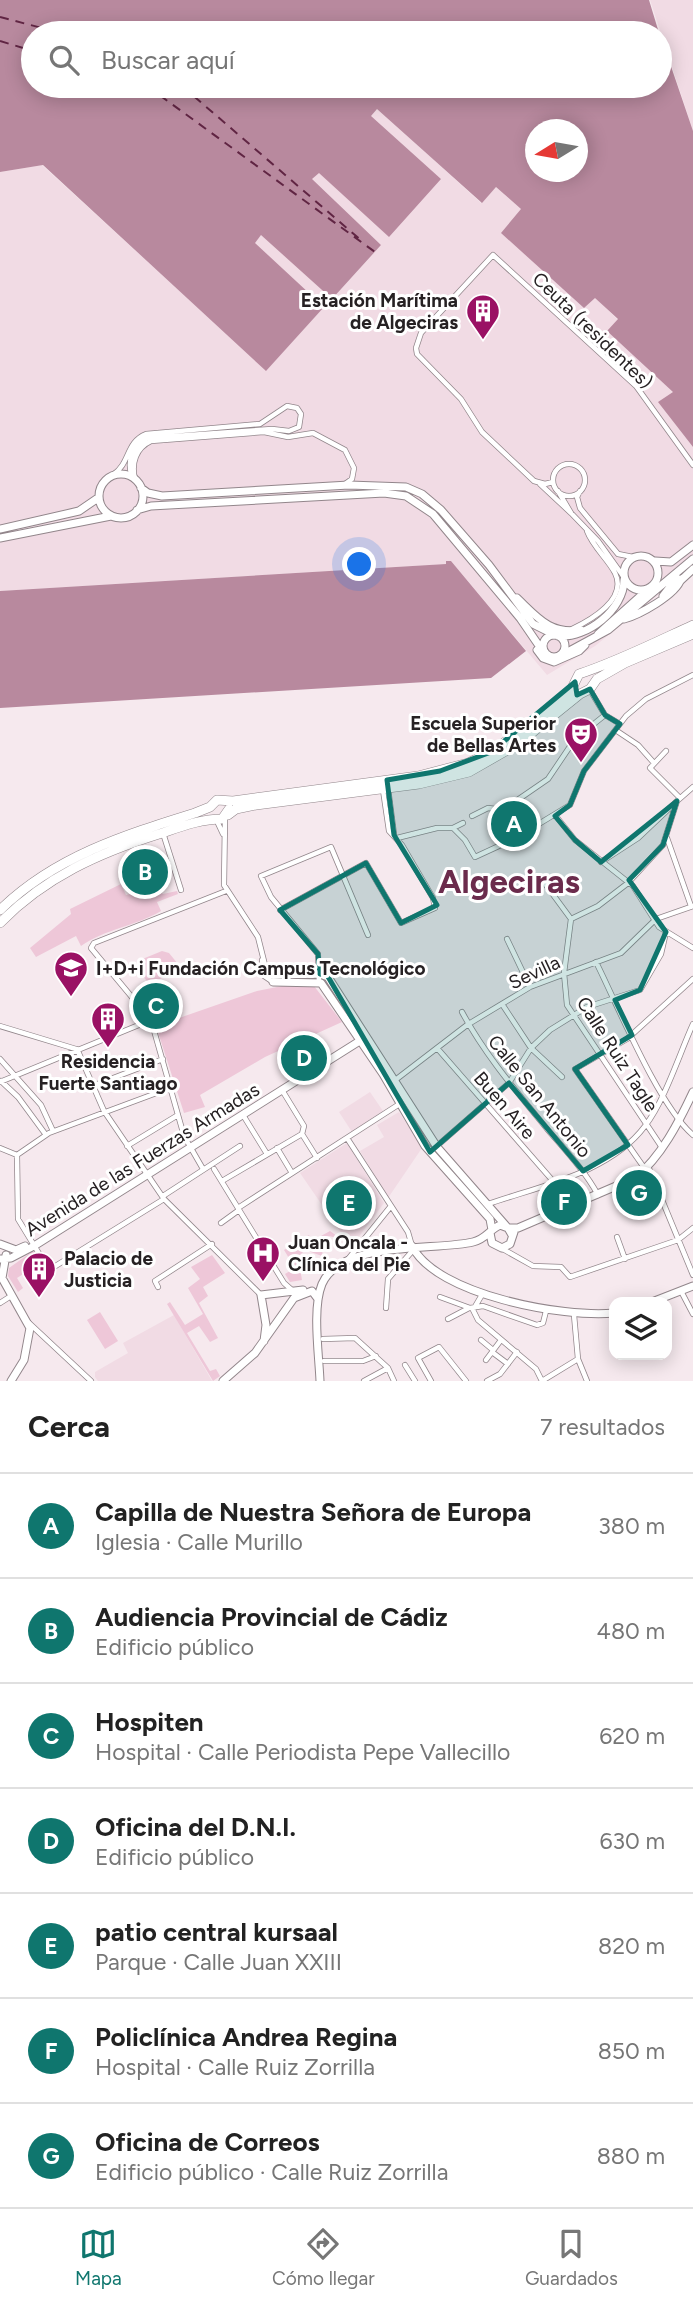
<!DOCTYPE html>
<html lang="es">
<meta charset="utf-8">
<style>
:root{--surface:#fff;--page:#f2f2f2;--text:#222;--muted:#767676;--line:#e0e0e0;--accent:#0f766e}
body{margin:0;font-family:Figtree,sans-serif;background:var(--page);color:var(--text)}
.controls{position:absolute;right:21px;bottom:21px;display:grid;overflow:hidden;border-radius:14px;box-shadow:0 4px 18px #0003}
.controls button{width:63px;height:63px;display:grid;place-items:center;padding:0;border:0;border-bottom:2px solid var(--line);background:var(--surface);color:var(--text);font:35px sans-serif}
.compass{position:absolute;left:525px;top:119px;width:63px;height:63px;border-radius:50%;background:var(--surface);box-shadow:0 4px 18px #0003;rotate:259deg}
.you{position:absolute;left:360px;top:565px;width:24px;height:24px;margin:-18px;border:5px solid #fff;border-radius:50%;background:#1a73e8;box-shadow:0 0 0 10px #1a73e833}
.badge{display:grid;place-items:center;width:46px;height:46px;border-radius:50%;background:var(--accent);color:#fff;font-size:23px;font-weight:700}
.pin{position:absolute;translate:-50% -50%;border:4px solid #fff;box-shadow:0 2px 7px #0006}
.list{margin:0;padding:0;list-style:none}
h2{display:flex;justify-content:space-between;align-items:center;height:91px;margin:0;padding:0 28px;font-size:30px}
h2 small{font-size:23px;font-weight:400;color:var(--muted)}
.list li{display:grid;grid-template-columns:46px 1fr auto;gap:21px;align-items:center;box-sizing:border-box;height:105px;padding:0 28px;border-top:2px solid var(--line)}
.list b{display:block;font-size:26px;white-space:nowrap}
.list p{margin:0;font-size:23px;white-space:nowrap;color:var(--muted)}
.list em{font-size:23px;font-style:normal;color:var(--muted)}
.icon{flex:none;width:38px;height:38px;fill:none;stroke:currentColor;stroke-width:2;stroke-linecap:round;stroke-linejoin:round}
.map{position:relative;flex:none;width:693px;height:1381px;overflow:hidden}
.search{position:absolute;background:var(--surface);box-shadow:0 4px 18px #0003;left:21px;right:21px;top:21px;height:77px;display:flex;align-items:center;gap:18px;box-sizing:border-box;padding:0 24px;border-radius:38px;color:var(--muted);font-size:26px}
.sheet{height:826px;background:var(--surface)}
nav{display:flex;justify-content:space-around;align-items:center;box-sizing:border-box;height:98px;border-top:2px solid var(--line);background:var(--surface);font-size:19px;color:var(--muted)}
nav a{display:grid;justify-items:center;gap:4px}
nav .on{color:var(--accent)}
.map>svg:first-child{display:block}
.built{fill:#f1dbe4}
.green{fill:#eec7d8}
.water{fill:#b8899e;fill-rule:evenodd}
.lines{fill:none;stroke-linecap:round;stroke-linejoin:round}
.ferry{stroke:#602543;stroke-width:2;stroke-dasharray:9 7;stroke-linecap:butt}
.street-casing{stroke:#92868b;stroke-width:6}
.secondary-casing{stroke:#92868b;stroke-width:9}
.primary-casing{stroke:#92868b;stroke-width:9}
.highway-casing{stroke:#92868b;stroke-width:10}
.street{stroke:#fff;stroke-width:4.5}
.secondary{stroke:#fff;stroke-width:7}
.primary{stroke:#fff;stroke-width:7}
.highway{stroke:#fff;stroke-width:9}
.marked{fill:#0f766e;fill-opacity:0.2;stroke:#0f766e;stroke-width:5;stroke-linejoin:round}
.labels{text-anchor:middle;stroke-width:6;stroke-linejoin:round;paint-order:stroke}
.poi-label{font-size:19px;font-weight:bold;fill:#262123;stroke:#fff;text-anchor:start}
.street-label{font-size:19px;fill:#262123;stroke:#fff}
.town-label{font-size:33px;font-weight:bold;fill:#6b2b4c;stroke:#fff}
</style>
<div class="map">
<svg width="693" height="1381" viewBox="0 0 693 1381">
<rect width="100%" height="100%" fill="#f6e9ee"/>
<path class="built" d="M650,0H693V131Z
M377,108L481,203L496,187L522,210L502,233L584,308L595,297L618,320L607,331L674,392L659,403L693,447V567L595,646L547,675L451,561L446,564L0,591V172L42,165L266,370L254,242L262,234L332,299L381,245L311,180L319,172L441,179L370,116Z
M370,1092L383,1111L352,1132L339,1112Z
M399,1112L422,1148L388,1198L360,1151L384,1137L377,1125Z
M347,1143L384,1203L351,1247L300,1173Z
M174,1315L212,1381H98L95,1377V1372L128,1353L123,1343Z"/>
<path class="green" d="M121,884L126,895L155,888L163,894L177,891L178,894L157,902L161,911C136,926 105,929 81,946L76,936L36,957L30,948L71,914L70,909Z
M162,951L169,953L178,964L176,971L154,982L147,981L137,970L140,960Z
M287,985L314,986L342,1022L265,1057L200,1095L205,1107L184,1113L156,1026L257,991Z
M330,1231L341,1239L329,1236L324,1239L322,1256L305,1250L298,1257L302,1280L290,1282L285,1274L295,1268L284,1250L309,1235L312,1241Z
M33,1251L43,1267L41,1276L37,1278L31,1269L17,1278L23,1288L18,1292L8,1276L9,1268Z
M212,1255L225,1273L203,1287L208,1296L199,1303L218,1338L210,1342L199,1326L187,1333L210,1371L216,1369L220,1376L213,1381L167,1304L170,1302L185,1325L203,1314L188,1288L200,1279L191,1267Z
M100,1312L118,1341L105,1349L87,1320Z"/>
<path class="water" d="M0,0H649L659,33H33V86H660V34L693,131V447L658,402L673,392L607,331L618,319L595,298L584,308L501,233L521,209L496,187L482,203L377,109L371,116L441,179L389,237L319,173L312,179L381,245L332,299L261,235L255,243L324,307L266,371L43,165L0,172ZM536,130H578V172H536Z
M446,561H451L526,651L491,678L0,708V591L446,564Z"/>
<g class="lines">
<path class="ferry" d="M0,17L61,33
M0,41L33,51
M147,86L375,252
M182,86L363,242"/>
<g class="street-casing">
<path id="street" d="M553 480a16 16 0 1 1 32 0a16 16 0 1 1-32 0Z
M114,474C130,463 126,442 146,434L260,424L287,406L297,408L301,414L299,427L289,431L272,429L147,438C133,446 126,461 132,476
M135,479C131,463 136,448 151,441L264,432L288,437L313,433L345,450L354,468L352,479L345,484
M553,482L545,484L534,481L482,432L461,399L417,354L416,348L421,333L493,255L636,386L693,465
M540,484L571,513
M558,491L571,513L598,541L623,576
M580,491L577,497L580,508L618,554L633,557
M572,629C591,620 628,599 615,573C607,558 593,547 587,531
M590,690L605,715L620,724
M617,731L638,745L654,763
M666,751L650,768L680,798
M388,788L394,834
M500,812L548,779L575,739L605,715
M555,815L575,840L633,886L659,927L693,948
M472,816L488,808L496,809L514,839
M216,819L223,834
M225,819L224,885L258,937L266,969L271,975
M453,828L463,823
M163,833L181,890
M397,838L437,828H453L465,840L475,857L514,839L570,805L584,771L626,716L646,699L693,675
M667,838L691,906
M601,862L638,838L676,802
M543,881L571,919
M280,910L366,863L401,923L435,908L433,898L402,845L389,831L383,790
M571,919L564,973L567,1005L661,1146
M571,919L598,906L628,883L663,845L677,801L693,787
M507,939L530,987
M262,960L264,976L273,982
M596,962C618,1006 658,1105 693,1135
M319,982L318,954L271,897L261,876L331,847L368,935
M502,1004L531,1048L562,1077
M462,1012C485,1055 517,1092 548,1130C566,1151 585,1171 598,1195
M0,1026L76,1049
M437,1048L553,1181
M77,1049L104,1111L164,1199L261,1295
M0,1059L41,1105L53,1131
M1,1081L18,1097L46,1135
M394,1081L467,1025L530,987L621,953L656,919L693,906
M0,1082L151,1020
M92,1086L163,1059
M282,1090L304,1126L302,1134L317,1158
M243,1115L267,1154
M347,1138L408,1232L412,1246
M127,1146L178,1115
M0,1148L17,1155L18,1219L49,1270L164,1199
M277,1148L292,1173
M430,1152L509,1083L531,1048L550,1030L587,1007L640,990L661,954L666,932
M17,1155L49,1133L170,1088
M648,1166L693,1275
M203,1169L184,1136L151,1020L91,948L94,943L226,891
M214,1169L284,1283L293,1291
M645,1169L575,1069L627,1039L693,979
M222,1181L302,1134
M163,1196L240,1146
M488,1204C540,1186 610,1173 645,1126C665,1100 679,1055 693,1024
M238,1208L401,1103
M221,1223L239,1210
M617,1237L625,1259
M501,1248L533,1266L561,1267L570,1277L678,1240L693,1228
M349,1258L391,1206
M158,1287L155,1281L212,1244
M483,1293L473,1310L478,1320L536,1369L542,1381L578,1359
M682,1293L693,1314
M440,1297L470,1308L483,1306L537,1325L543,1323L546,1311
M0,1303L11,1296
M386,1308L388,1279L414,1249
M574,1315L578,1359L587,1381
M448,1319L469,1308
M29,1323L91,1381
M323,1339L355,1338L388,1368L394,1381
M481,1340L493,1350
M492,1352L508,1364
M486,1360L501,1340
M324,1361H363L376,1356
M405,1365L415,1381
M364,1381L388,1368
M431,1381L418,1358L439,1347L466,1381
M487,1381L500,1374L517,1352"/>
</g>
<g class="secondary-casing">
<path id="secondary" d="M271,975L320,974L328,977L437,1147L507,1227
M273,982L321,983L383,1074L425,1146L490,1219L492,1230
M508,1228H518L635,1178C661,1157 679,1122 693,1092
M490,1233L492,1243L502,1248L510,1244L514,1232
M0,1244L16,1250L25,1246
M412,1246C436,1295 564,1318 614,1313
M6,1255L2,1278L30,1328L24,1360L11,1381
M0,1259L11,1258L34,1246L366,1037
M652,1302L693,1286
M264,1341L266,1325L261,1295L303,1290
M223,1381L255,1353L294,1298L312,1291L318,1299
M320,1381C319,1355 312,1308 322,1284C341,1240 436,1251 473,1242C486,1239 489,1230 500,1225L508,1228L512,1235"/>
</g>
<g class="primary-casing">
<path id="primary" d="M99 496a22 22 0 1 1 44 0a22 22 0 1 1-44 0Z
M141,488L148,493L162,496L349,485L406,487L422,494L441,510L489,565L533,624L555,635
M137,510L151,506L384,493L406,496L433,514L520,618L544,653
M0,529L79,511L98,498
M0,538L111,516
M624 573a17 17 0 1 1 34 0a17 17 0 1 1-34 0Z
M655,561L671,562L693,545
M678,583L693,569
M663,596L677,578
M517,598C537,617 550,635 581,630
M624,619C639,615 676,595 681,579
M598,634L646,591
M543 646a11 11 0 1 1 22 0a11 11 0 1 1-22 0Z
M558,636C587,639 624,609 624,580
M537,650L543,658L554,662L579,651L585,645
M560,656L608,630L693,559"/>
</g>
<g class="highway-casing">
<path id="highway" d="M228,815L236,809L256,805L419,784L469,772L518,744L580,694L590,689L597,679L625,663L693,634
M0,910C54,857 124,835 195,813L210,807L217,800L233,801L418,776L468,763L491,752L530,724L571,690L579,674C616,662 656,642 693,625
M0,923C45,877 99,853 159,834C180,827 200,819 222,819L229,809"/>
</g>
<use href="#street" class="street"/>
<use href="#secondary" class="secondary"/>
<use href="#primary" class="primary"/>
<use href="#highway" class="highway"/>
</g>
<path class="marked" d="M575,682L577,695L590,689L605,715L620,724L584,771L570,805L555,816L575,840L601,862L677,801L663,845L629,880L666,932L640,990L615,1000L632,1035L575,1069L628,1145L583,1171L509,1083L430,1152L327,975L320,974L318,954L280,910L366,863L401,923L437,905L394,835L387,780L440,771L491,752Z"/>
<defs>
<g id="building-pin" transform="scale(1.75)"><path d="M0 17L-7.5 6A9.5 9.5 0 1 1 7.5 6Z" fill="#9a1164" stroke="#fff"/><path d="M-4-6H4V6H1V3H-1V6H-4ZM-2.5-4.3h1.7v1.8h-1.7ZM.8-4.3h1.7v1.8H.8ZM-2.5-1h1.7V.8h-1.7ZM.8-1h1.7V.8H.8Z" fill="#fff"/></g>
<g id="theatre-pin" transform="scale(1.75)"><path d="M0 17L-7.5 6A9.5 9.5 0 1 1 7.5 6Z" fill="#9a1164" stroke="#fff"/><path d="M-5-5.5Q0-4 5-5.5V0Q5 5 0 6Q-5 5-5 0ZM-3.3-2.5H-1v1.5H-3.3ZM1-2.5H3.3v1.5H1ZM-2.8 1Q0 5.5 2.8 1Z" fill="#fff"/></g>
<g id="university-pin" transform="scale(1.75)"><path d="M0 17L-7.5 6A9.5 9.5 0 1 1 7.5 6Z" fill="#9a1164" stroke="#fff"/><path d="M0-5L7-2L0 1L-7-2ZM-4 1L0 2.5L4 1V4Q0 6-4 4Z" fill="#fff"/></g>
<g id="hospital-pin" transform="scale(1.75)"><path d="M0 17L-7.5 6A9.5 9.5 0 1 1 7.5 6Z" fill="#9a1164" stroke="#fff"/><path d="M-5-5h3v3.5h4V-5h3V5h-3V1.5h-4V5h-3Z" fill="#fff"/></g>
</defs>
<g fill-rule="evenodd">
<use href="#building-pin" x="483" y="311"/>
<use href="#theatre-pin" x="581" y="734"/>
<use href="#university-pin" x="71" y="968"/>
<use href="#building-pin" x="108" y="1019"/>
<use href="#hospital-pin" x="263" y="1253"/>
<use href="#building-pin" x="39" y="1269"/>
</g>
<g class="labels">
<g class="poi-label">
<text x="458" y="307" text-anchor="end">Estación Marítima<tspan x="458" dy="22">de Algeciras</tspan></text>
<text x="556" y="730" text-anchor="end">Escuela Superior<tspan x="556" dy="22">de Bellas Artes</tspan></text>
<text x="96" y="975">I+D+i Fundación Campus Tecnológico</text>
<text x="108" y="1068" text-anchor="middle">Residencia<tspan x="108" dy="22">Fuerte Santiago</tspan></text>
<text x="288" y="1249">Juan Oncala -<tspan x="288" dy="22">Clínica del Pie</tspan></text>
<text x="64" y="1265">Palacio de<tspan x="64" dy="22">Justicia</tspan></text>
</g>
<g class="street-label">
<text transform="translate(593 330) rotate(44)" y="7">Ceuta (residentes)</text>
<text transform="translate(534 972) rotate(-25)" y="7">Sevilla</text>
<text transform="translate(618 1054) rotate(57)" y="7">Calle Ruiz Tagle</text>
<text transform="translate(540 1096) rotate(51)" y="7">Calle San Antonio</text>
<text transform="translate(505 1105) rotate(49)" y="7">Buen Aire</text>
<text transform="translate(142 1159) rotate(-32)" y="7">Avenida de las Fuerzas Armadas</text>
</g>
<g class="town-label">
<text x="509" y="893">Algeciras</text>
</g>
</g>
</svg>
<div class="controls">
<button><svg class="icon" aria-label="layers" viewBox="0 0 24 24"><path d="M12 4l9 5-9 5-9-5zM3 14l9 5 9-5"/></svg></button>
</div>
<svg class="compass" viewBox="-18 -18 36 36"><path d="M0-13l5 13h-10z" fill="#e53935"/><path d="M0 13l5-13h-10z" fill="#767676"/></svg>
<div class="you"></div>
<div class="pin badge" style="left:514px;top:824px">A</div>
<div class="pin badge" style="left:145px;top:872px">B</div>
<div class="pin badge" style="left:156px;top:1006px">C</div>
<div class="pin badge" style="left:304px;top:1058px">D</div>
<div class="pin badge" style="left:349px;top:1203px">E</div>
<div class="pin badge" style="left:564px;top:1202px">F</div>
<div class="pin badge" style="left:639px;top:1193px">G</div>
<div class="search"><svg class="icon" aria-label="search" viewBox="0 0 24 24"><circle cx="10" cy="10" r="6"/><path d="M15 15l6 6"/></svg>Buscar aquí</div>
</div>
<section class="sheet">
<h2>Cerca<small>7 resultados</small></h2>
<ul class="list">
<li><span class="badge">A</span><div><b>Capilla de Nuestra Señora de Europa</b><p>Iglesia · Calle Murillo</p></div><em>380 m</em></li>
<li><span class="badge">B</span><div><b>Audiencia Provincial de Cádiz</b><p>Edificio público</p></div><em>480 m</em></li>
<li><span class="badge">C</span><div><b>Hospiten</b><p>Hospital · Calle Periodista Pepe Vallecillo</p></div><em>620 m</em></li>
<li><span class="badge">D</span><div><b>Oficina del D.N.I.</b><p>Edificio público</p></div><em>630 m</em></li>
<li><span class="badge">E</span><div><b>patio central kursaal</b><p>Parque · Calle Juan XXIII</p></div><em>820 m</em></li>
<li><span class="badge">F</span><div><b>Policlínica Andrea Regina</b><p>Hospital · Calle Ruiz Zorrilla</p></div><em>850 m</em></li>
<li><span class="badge">G</span><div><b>Oficina de Correos</b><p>Edificio público · Calle Ruiz Zorrilla</p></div><em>880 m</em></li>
</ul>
</section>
<nav>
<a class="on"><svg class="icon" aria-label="map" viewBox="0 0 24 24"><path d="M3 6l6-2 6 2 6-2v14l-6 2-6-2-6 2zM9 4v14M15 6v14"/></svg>Mapa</a>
<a><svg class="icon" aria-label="directions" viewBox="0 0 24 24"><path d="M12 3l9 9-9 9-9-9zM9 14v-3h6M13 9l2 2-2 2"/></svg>Cómo llegar</a>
<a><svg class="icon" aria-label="saved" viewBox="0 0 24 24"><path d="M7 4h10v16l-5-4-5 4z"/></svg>Guardados</a>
</nav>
